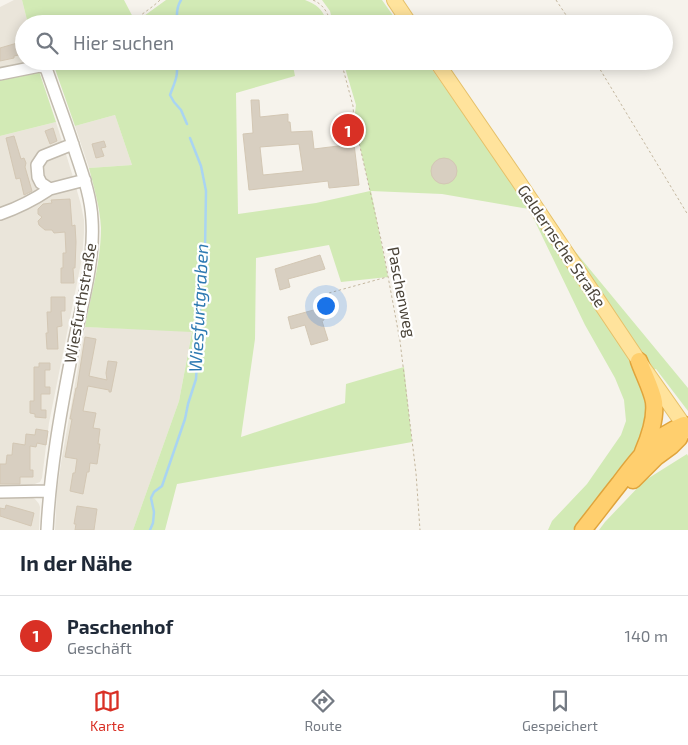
<!DOCTYPE html>
<html lang="de">
<meta charset="utf-8">
<style>
:root{--surface:#fff;--page:#f2f2f3;--text:#1f2937;--muted:#747a83;--line:#e0e1e3;--accent:#d93025}
body{margin:0;font-family:"Exo 2",sans-serif;background:var(--page);color:var(--text)}
.you{position:absolute;left:325px;top:305px;width:18px;height:18px;margin:-12px;border:4px solid #fff;border-radius:50%;background:#1a73e8;box-shadow:0 0 0 8px #1a73e833}
.badge{display:grid;place-items:center;width:32px;height:32px;border-radius:50%;background:var(--accent);color:#fff;font-size:16px;font-weight:700}
.pin{position:absolute;translate:-50% -50%;border:2px solid #fff;box-shadow:0 1px 5px #0006}
.list{margin:0;padding:0;list-style:none}
h2{display:flex;justify-content:space-between;align-items:center;height:65px;margin:0;padding:0 20px;font-size:21px}
h2 small{font-size:16px;font-weight:400;color:var(--muted)}
.list li{display:grid;grid-template-columns:32px 1fr auto;gap:15px;align-items:center;box-sizing:border-box;height:80px;padding:0 20px;border-top:1px solid var(--line)}
.list b{display:block;font-size:19px;white-space:nowrap}
.list p{margin:0;font-size:16px;white-space:nowrap;color:var(--muted)}
.list em{font-size:16px;font-style:normal;color:var(--muted)}
.icon{flex:none;width:28px;height:28px;fill:none;stroke:currentColor;stroke-width:2;stroke-linecap:round;stroke-linejoin:round}
.map{position:relative;flex:none;width:688px;height:530px;overflow:hidden}
.search{position:absolute;background:var(--surface);box-shadow:0 2px 12px #0003;left:15px;right:15px;top:15px;height:55px;display:flex;align-items:center;gap:12px;box-sizing:border-box;padding:0 18px;border-radius:28px;color:var(--muted);font-size:19px}
.sheet{height:145px;background:var(--surface)}
nav{display:flex;justify-content:space-around;align-items:center;box-sizing:border-box;height:70px;border-top:1px solid var(--line);background:var(--surface);font-size:14px;color:var(--muted)}
nav a{display:grid;justify-items:center;gap:2px}
nav .on{color:var(--accent)}
.map>svg:first-child{display:block}
.residential{fill:#eae5da}
.green{fill:#d2eab5}
.lines{fill:none;stroke-linecap:round;stroke-linejoin:round}
.stream{stroke:#a9d4f2;stroke-width:2.5}
.building{fill:#d8cfc1;stroke:#d3c7b4;fill-rule:evenodd}
.minor-casing{stroke:#c2bbae;stroke-width:14}
.major-casing{stroke:#e6c16a;stroke-width:16}
.highway-casing{stroke:#e0a43c;stroke-width:19}
.path{stroke:#c4b79f;stroke-width:1;stroke-dasharray:2.5 2.5;stroke-linecap:butt}
.minor{stroke:#fff;stroke-width:11}
.major{stroke:#ffe39c;stroke-width:14}
.highway{stroke:#ffcf6e;stroke-width:16}
.labels{text-anchor:middle;stroke-width:4.5;stroke-linejoin:round;paint-order:stroke}
.street-label{font-size:16px;fill:#4b4439;stroke:#fff}
.water-label{font-size:18px;font-style:italic;fill:#2e7ab2;stroke:#fff}
</style>
<div class="map">
<svg width="688" height="530" viewBox="0 0 688 530">
<rect width="100%" height="100%" fill="#f6f3ec"/>
<path class="residential" d="M14,0H22L28,24H24V61H36L0,71V7Z
M115,115L132,165L89,168L75,126Z
M56,122L74,180L81,205L84,220V233L82,258L49,423L42,478L40,482L32,485L0,486V136Z
M85,327L192,331L179,401L133,530H55L57,491L61,463Z
M0,497H31L35,499L39,504L40,507L39,530H0Z"/>
<path class="green" d="M22,0H124L136,23L137,21L166,0H305C317,5 321,8 326,19L313,24H28Z
M322,0H382L399,24H333L330,11Z
M50,61H292L295,76L236,93L238,214L316,203L370,191L354,120L356,105L343,61H426L478,134L688,388V411L656,369L637,375L646,397L648,420L634,453L573,530H548L552,521L587,484L621,435L626,421L624,400L615,378L585,325L529,209L442,194L371,191L388,277L341,282L329,245L256,258L255,339L241,437L345,403L346,384L404,367L412,442L177,484L165,530H133L179,401L192,332L85,327C91,295 101,261 101,228C100,207 94,188 89,168L132,165L115,115L75,126L54,66L52,62Z
M39,71L56,122L0,136V80Z
M687,454L688,456V530H599L605,522L644,481Z"/>
<g class="lines">
<path class="stream" d="M178,24C176,15 176,8 181,0
M176,61C179,76 175,81 170,95L174,102L181,110L187,124
M150,530L153,523L154,512L151,498L154,492L162,486L185,419L188,404L196,379L200,314V270L205,249L206,191L201,166L190,138"/>
</g>
<path class="building" d="M24,41V54L14,56V58L0,61V48Z
M251,100H259L260,117L288,114V122H290L291,132L312,131L314,149L354,144L359,185L329,188L328,181L249,190L243,134L253,133ZM299,144L303,171L263,175L260,147Z
M53,128L57,141L50,144L45,131Z
M14,136L21,159L24,158L26,163L25,167L32,191L24,195L20,178L16,179L6,138Z
M104,141L106,147L101,148L104,156L96,158L92,144Z
M431 171a13 13 0 1 1 26 0a13 13 0 1 1-26 0Z
M70,199L72,226L75,225L76,242L75,268H73L74,283H61V268H63V253H66L65,232L54,233L52,230H45L39,225L38,221L42,217L38,214V209L43,204L52,203L51,200Z
M320,255L325,269L288,279L290,287L280,290L275,269Z
M51,297H65V311H61L62,326L57,327L58,349H47L46,333H48L47,312H51Z
M321,308L324,320L322,321L328,340L311,345L305,325L291,329L288,317Z
M85,337L96,339L89,376L107,380L106,373L108,361L117,362L111,392H109V390L88,386L83,411L96,413L93,428L100,429L98,444H100L97,464L90,463L89,472H87L83,494L70,491L73,473H75L77,459L65,457L72,419H70L76,388H77L79,375Z
M39,363H50V370H45V387H50V394H41V410H46V418L35,417V414L30,413V401H34V367H39Z
M36,429L48,431L46,445L37,443L36,447L30,446V470H33V477H20V484H0V464H6L7,455H12L13,443L25,445L26,434L35,435Z
M6,505L34,513L31,526L0,516V508L5,509Z
M77,506L97,509L94,530H75L76,524H74Z"/>
<g class="lines">
<g class="minor-casing">
<path id="minor" d="M0,74L40,66L46,68C56,97 67,125 76,154C83,175 91,197 92,220C95,266 79,313 71,358C60,415 50,471 47,530
M73,144L43,156L37,165L38,177L41,183L50,189L85,180
M0,214C18,208 35,199 50,189
M0,492L49,491"/>
</g>
<g class="major-casing">
<path id="major" d="M394,0L410,24
M436,61L517,179L639,361L688,431"/>
</g>
<g class="highway-casing">
<path id="highway" d="M639,361C643,373 652,390 654,402C656,419 650,436 643,452
M633,480L656,457L671,446L679,438L684,425
M583,530C595,515 607,499 619,484C638,459 653,437 684,425"/>
</g>
<path class="path" d="M313,0C324,5 328,13 331,24
M556,0L572,24
M131,24C139,15 151,9 160,0
M341,61L353,106L354,120L382,244L400,341L416,473L420,530
M595,61L688,215
M329,293L387,277"/>
<use href="#minor" class="minor"/>
<use href="#major" class="major"/>
<use href="#highway" class="highway"/>
</g>
<g class="labels">
<g class="street-label">
<text transform="translate(562 246) rotate(56)" y="6">Geldernsche Straße</text>
<text transform="translate(402 292) rotate(79)" y="6">Paschenweg</text>
<text transform="translate(80 303) rotate(-80)" y="6">Wiesfurthstraße</text>
</g>
<g class="water-label">
<text transform="translate(199 308) rotate(-87)" y="6">Wiesfurtgraben</text>
</g>
</g>
</svg>
<div class="you"></div>
<div class="pin badge" style="left:348px;top:130px">1</div>
<div class="search"><svg class="icon" aria-label="search" viewBox="0 0 24 24"><circle cx="10" cy="10" r="6"/><path d="M15 15l6 6"/></svg>Hier suchen</div>
</div>
<section class="sheet">
<h2>In der Nähe<small></small></h2>
<ul class="list">
<li><span class="badge">1</span><div><b>Paschenhof</b><p>Geschäft</p></div><em>140 m</em></li>
</ul>
</section>
<nav>
<a class="on"><svg class="icon" aria-label="map" viewBox="0 0 24 24"><path d="M3 6l6-2 6 2 6-2v14l-6 2-6-2-6 2zM9 4v14M15 6v14"/></svg>Karte</a>
<a><svg class="icon" aria-label="directions" viewBox="0 0 24 24"><path d="M12 3l9 9-9 9-9-9zM9 14v-3h6M13 9l2 2-2 2"/></svg>Route</a>
<a><svg class="icon" aria-label="saved" viewBox="0 0 24 24"><path d="M7 4h10v16l-5-4-5 4z"/></svg>Gespeichert</a>
</nav>
